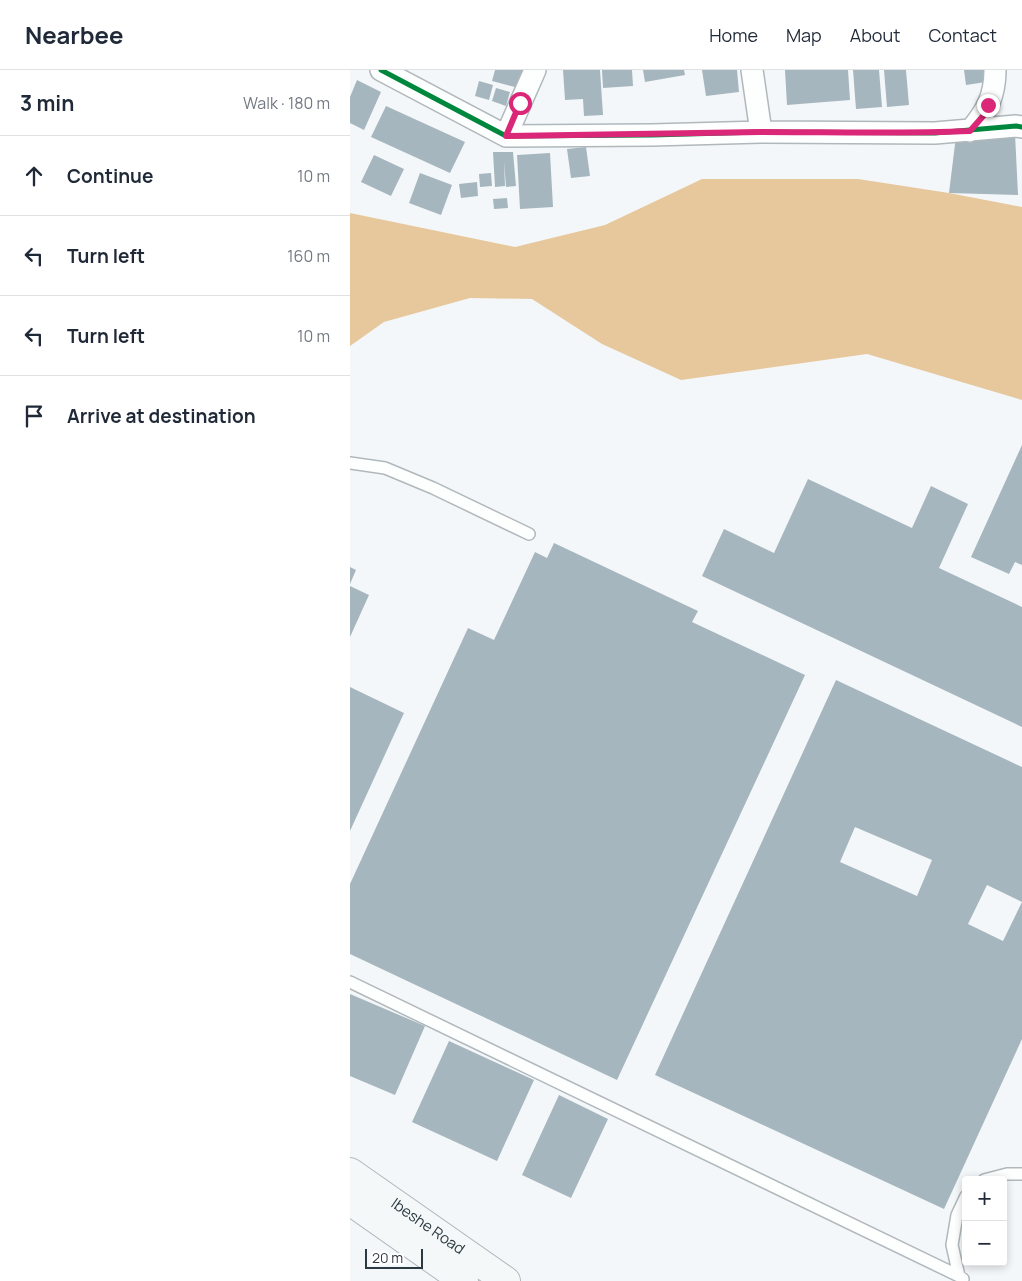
<!DOCTYPE html>
<meta charset="utf-8">
<style>
:root{--surface:#fff;--page:#f6f6f7;--text:#1f2937;--muted:#747a83;--line:#e0e1e3}
body{margin:0;font-family:Manrope,sans-serif;background:var(--page);color:var(--text)}
.controls{position:absolute;right:15px;bottom:15px;display:grid;overflow:hidden;border-radius:5px;box-shadow:0 2px 8px #0003}
.controls button{width:45px;height:45px;display:grid;place-items:center;padding:0;border:0;border-bottom:1px solid var(--line);background:var(--surface);color:var(--text);font:25px sans-serif}
.scale{position:absolute;left:15px;bottom:12px;width:58px;box-sizing:border-box;padding-left:5px;border:2px solid #2b3940;border-top:0;font-size:14px;line-height:18px;white-space:nowrap;color:#2b3940;-webkit-text-stroke:4px #fff;paint-order:stroke}
.stop{position:absolute;width:15px;height:15px;margin:-11px;border:4px solid #db2777;border-radius:50%;background:#fff}
.stop.end{background:#db2777;border-color:#fff;box-shadow:0 1px 5px #0008}
.list{margin:0;padding:0;list-style:none}
h2{display:flex;justify-content:space-between;align-items:center;height:65px;margin:0;padding:0 20px;font-size:21px}
h2 small{font-size:16px;font-weight:400;color:var(--muted)}
.list li{display:grid;grid-template-columns:32px 1fr auto;gap:15px;align-items:center;box-sizing:border-box;height:80px;padding:0 20px;border-top:1px solid var(--line)}
.list b{display:block;font-size:19px;white-space:nowrap}
.list em{font-size:16px;font-style:normal;color:var(--muted)}
.icon{flex:none;width:28px;height:28px;fill:none;stroke:currentColor;stroke-width:2;stroke-linecap:round;stroke-linejoin:round}
.map{position:relative;flex:none;width:672px;height:1211px;overflow:hidden}
header{display:flex;align-items:center;gap:30px;box-sizing:border-box;height:70px;padding:0 25px;background:var(--surface);border-bottom:1px solid var(--line)}
header strong{font-size:24px}
nav{display:flex;gap:28px;margin-inline-start:auto;font-size:18px}
main{display:flex}
aside{flex:1;background:var(--surface)}
.map>svg:first-child{display:block}
.water{fill:#e7c89d}
.building{fill:#a5b6be;fill-rule:evenodd}
.lines{fill:none;stroke-linecap:round;stroke-linejoin:round}
.lane-casing{stroke:#b0b8bc;stroke-width:14}
.street-casing{stroke:#b0b8bc;stroke-width:24}
.secondary-casing{stroke:#b0b8bc;stroke-width:30}
.lane{stroke:#fdfefe;stroke-width:11}
.street{stroke:#fdfefe;stroke-width:21}
.secondary{stroke:#f5f8f9;stroke-width:28}
.cycleway-casing{stroke:#fff;stroke-width:8}
.cycleway{stroke:#00873e;stroke-width:5}
.route{stroke:#db2777;stroke-width:6}
.labels{text-anchor:middle;stroke-width:4.5;stroke-linejoin:round;paint-order:stroke}
.street-label{font-size:15px;fill:#2b3940;stroke:#fff}
</style>
<header>
<strong>Nearbee</strong>
<nav><a>Home</a><a>Map</a><a>About</a><a>Contact</a></nav>
</header>
<main>
<aside>
<h2>3 min<small>Walk · 180 m</small></h2>
<ul class="list">
<li><svg class="icon" aria-label="ahead" viewBox="0 0 24 24"><path d="M12 20V5M6 11l6-6 6 6"/></svg><div><b>Continue</b></div><em>10 m</em></li>
<li><svg class="icon" aria-label="left" viewBox="0 0 24 24"><path d="M17 20v-9H6M10 6l-5 5 5 5"/></svg><div><b>Turn left</b></div><em>160 m</em></li>
<li><svg class="icon" aria-label="left" viewBox="0 0 24 24"><path d="M17 20v-9H6M10 6l-5 5 5 5"/></svg><div><b>Turn left</b></div><em>10 m</em></li>
<li><svg class="icon" aria-label="arrive" viewBox="0 0 24 24"><path d="M6 21V4h12l-3 4 3 4H6"/></svg><div><b>Arrive at destination</b></div></li>
</ul>
</aside>
<div class="map">
<svg width="672" height="1211" viewBox="0 0 672 1211">
<rect width="100%" height="100%" fill="#f4f7f9"/>
<path class="water" d="M352,109H508L599,123L672,137V330L517,284L331,310L252,274L182,229L120,228L34,252L0,276V143L165,177L255,155Z"/>
<path class="building" d="M145,0H174L169,18L142,11Z
M213,0H250L253,45L234,46L233,29L215,30Z
M252,0H282L283,16L253,18Z
M293,0H334L335,5L295,12Z
M352,0H387L389,22L356,26Z
M435,0H498L500,30L437,35Z
M503,0H529L532,37L506,39Z
M534,0H556L559,35L537,37Z
M614,0H634L636,12L616,15Z
M7,10L31,22L14,60L0,53V27Z
M129,11L143,15L139,30L125,26Z
M146,18L160,22L156,36L142,31Z
M36,36L115,72L100,103L21,67Z
M665,64L668,125L599,123L606,66Z
M236,77L240,106L221,108L217,79Z
M143,82H163L166,116L156,117L154,91L155,116L145,117Z
M200,83L203,137L170,139L167,85Z
M24,85L54,99L41,126L11,112Z
M70,103L102,115L91,145L59,133Z
M141,103L142,116L130,117L129,104Z
M127,112L128,126L111,128L109,114Z
M157,128L158,138L144,139L143,129Z
M672,375V495L665,492L659,504L621,487Z
M458,409L562,458L581,416L618,434L589,498L672,537V657L352,506L374,459L424,483Z
M204,473L348,541L342,552L455,605L267,1010L0,884V814L118,558L144,570L185,482L197,488Z
M0,497L6,500L0,514Z
M0,516L19,525L0,567Z
M486,610L672,697V969L594,1139L305,1005ZM505,757L582,790L567,826L490,792ZM637,815L672,832L653,871L618,854Z
M0,617L54,643L0,761Z
M0,924L75,956L45,1025L0,1006Z
M99,971L184,1010L147,1091L62,1052Z
M209,1025L258,1049L221,1128L172,1105Z"/>
<g class="lines">
<g class="lane-casing">
<path id="lane" d="M0,393L35,398L83,418L179,464
M0,912L609,1206
M634,1110L657,1104H672
M613,1209L609,1206L602,1175L607,1145L616,1126"/>
</g>
<g class="street-casing">
<path id="street" d="M31,0L156,66L302,65L411,62L585,63L666,56L672,57
M402,0L411,62
M620,61C637,41 645,26 645,0
M156,66L185,0"/>
</g>
<g class="secondary-casing">
<g id="secondary">
<path id="s1" d="M0,1102L156,1211"/>
<path d="M0,1131L114,1211"/>
</g>
</g>
<use href="#lane" class="lane"/>
<use href="#street" class="street"/>
<use href="#secondary" class="secondary"/>
<g class="cycleway-casing">
<path id="cycleway" d="M31,0L156,66L302,65L411,62L585,63L666,56L672,57"/>
</g>
<use href="#cycleway" class="cycleway"/>
</g>
<g class="lines">
<path class="route" d="M170,33L156,66C241,65 326,64 411,62C481,62 551,64 620,61L634,45L638,35"/>
</g>
<g class="labels">
<g class="street-label">
<text dy="5" stroke="none"><textPath href="#s1" startOffset="95">Ibeshe Road</textPath></text>
</g>
</g>
</svg>
<div class="controls">
<button>+</button>
<button>−</button>
</div>
<div class="scale">20 m</div>
<div class="stop" style="left:170px;top:33px"></div>
<div class="stop end" style="left:638px;top:35px"></div>
</div>
</main>
